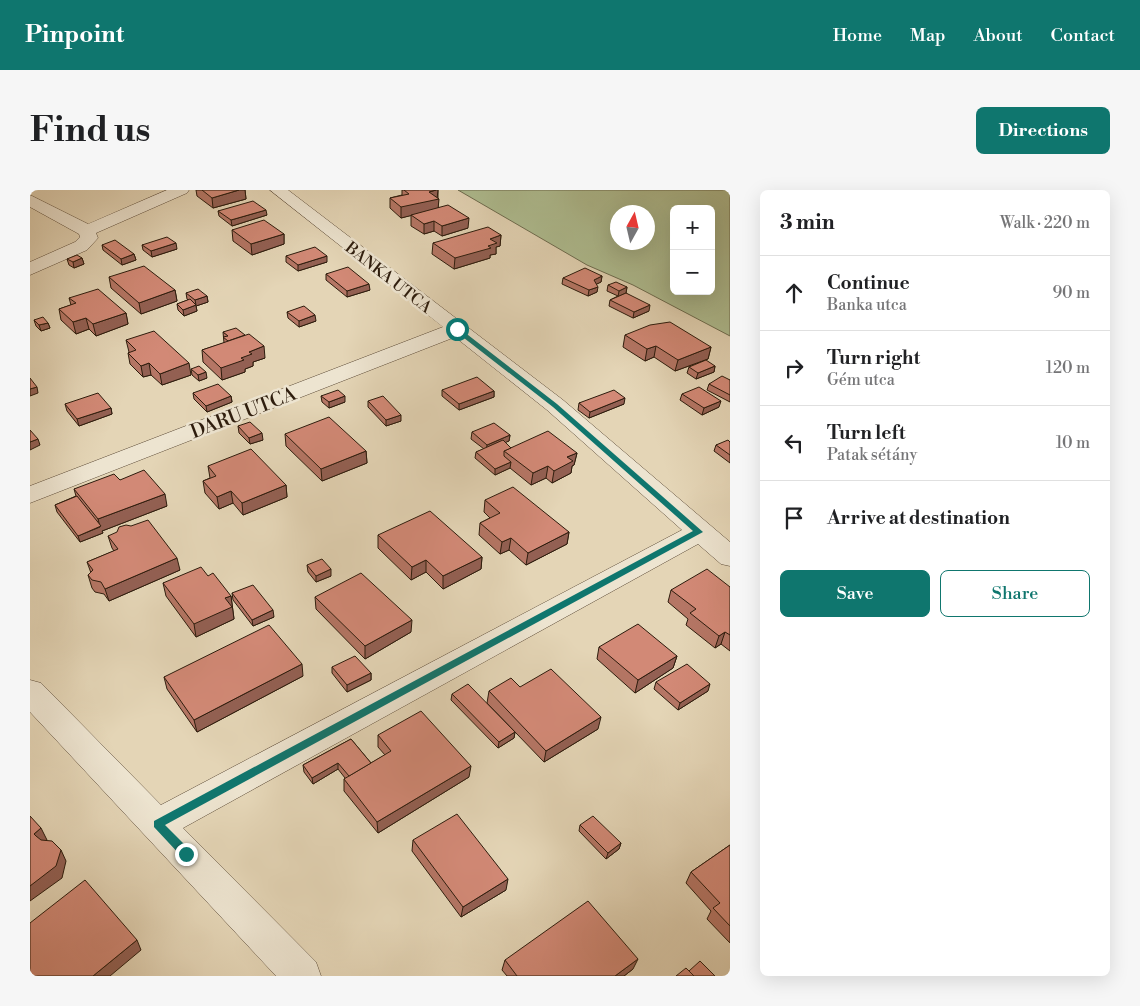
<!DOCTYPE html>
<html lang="en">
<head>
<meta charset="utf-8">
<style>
	:root { --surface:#fff; --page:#f6f6f6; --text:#202124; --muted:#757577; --line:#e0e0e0; --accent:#0f766e }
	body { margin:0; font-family:"Libre Bodoni",serif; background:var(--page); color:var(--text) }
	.controls { position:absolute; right:15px; top:15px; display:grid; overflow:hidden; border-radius:8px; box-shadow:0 5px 20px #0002 }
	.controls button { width:45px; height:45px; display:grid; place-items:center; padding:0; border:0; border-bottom:1px solid var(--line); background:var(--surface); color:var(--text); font:25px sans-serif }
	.compass { position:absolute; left:580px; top:15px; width:45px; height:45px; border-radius:50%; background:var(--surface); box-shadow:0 5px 20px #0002; rotate:8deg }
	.stop { position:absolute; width:15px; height:15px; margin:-11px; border:4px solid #0f766e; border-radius:50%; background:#fff }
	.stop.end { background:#0f766e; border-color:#fff; box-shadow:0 1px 5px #0008 }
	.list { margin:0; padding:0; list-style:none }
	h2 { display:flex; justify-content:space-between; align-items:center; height:65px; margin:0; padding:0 20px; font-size:21px }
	h2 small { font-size:16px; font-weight:400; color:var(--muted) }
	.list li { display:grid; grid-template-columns:32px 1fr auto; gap:15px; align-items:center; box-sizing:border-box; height:75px; padding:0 20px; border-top:1px solid var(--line) }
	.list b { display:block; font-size:19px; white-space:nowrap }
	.list p { margin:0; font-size:16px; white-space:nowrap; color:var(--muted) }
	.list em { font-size:16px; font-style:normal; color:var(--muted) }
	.actions { display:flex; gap:10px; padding:15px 20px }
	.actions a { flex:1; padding:11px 0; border:1px solid var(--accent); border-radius:8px; text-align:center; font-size:18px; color:var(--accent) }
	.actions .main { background:var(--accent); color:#fff }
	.icon { flex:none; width:28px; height:28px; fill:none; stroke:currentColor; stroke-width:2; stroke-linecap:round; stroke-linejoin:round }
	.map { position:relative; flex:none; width:700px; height:786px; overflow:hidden; border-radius:8px }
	header { display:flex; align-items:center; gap:30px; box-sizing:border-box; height:70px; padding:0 25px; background:var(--accent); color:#fff }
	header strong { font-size:24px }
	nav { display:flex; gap:28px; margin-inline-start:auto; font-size:18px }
	.intro { display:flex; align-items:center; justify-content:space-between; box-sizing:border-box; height:120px; padding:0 30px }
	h1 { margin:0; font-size:35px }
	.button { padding:12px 22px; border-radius:8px; background:var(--accent); color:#fff; font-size:18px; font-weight:700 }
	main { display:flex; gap:30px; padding:0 30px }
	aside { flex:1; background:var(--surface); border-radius:8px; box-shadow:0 5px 20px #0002 }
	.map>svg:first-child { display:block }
</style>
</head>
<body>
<header>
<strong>Pinpoint</strong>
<nav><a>Home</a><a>Map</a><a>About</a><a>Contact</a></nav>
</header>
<div class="intro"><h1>Find us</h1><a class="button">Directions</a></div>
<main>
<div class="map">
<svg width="700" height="786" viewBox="0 0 700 786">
	<rect width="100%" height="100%" fill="#e4d5b6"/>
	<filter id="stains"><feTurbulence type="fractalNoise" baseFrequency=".004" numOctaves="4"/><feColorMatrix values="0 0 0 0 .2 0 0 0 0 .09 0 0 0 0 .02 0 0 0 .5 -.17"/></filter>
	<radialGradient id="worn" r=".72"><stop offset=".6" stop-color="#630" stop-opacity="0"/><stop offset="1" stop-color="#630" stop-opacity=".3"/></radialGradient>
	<path fill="#afbe92" stroke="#6e6d50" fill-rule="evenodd" d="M428,0H700V146L603,95L557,75ZM644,19H681V101H644ZM588,22H618V52H588Z"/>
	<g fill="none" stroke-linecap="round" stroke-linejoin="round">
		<defs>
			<g id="minor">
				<polygon points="137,0 159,0 157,3 66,43 68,48 57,60 0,85 0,72 45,52 50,47 49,44 0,17 0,5 58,34"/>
				<polygon points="240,0 258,0 533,210 700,352 700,376 691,374 668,354 153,638 286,772 291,786 246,786 0,522 0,490 11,493 131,615 652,340 517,220 425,147 0,313 0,296 413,137"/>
			</g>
		</defs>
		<use href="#minor" stroke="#5b4a37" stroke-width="1"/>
		<use href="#minor" fill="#ede4d0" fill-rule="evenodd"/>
	</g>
	<g fill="#b57665" stroke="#2d1c0d">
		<polygon points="166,0 215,0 216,9 183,18 167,6"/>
		<polygon points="372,0 408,0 408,17 438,38 412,46 404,41 394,44 381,36 381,25 382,25 371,28 360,18 360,8 372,5"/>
		<polygon points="188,21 237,25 202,36 189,26"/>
		<polygon points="202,40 254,44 254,54 222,65 203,51"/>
		<polygon points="471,45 470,56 466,57 466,64 460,65 460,68 424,79 402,64 403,53"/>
		<polygon points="72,55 104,64 106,70 92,75 73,60"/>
		<polygon points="112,55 147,59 122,67 113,60"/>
		<polygon points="256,66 297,72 268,81 256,72"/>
		<polygon points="52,68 54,74 44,78 39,75 37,69"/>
		<polygon points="296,84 340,100 317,107 296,90"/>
		<polygon points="572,86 571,92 566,94 567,102 558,106 532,94 533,88"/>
		<polygon points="79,87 145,100 147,111 111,124 81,98"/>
		<polygon points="578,95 597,97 596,103 619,121 603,128 579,116 580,110 588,106 577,101"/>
		<polygon points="156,103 177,106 178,112 166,116 167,121 154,126 148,120 147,114 158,110 157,109"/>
		<polygon points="39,108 96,123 98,134 66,146 59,139 46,144 31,130 29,119 41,115"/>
		<polygon points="257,122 286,131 269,137 258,128"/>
		<polygon points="4,130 18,133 20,138 11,141 6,136"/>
		<polygon points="193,142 235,168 223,172 223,176 215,179 215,182 192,190 173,172 172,160 194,153"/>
		<polygon points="595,145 681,157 678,169 645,181 624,167 615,171 593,157"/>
		<polygon points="96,150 161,185 132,195 121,185 113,187 100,174 98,163 99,162"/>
		<polygon points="685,176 684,182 666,189 657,183 659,177"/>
		<polygon points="161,179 177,188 169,191 162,185"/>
		<polygon points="700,190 700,212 677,200 679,194"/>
		<polygon points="412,200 464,201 464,207 429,220 412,206"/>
		<polygon points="163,203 201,206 202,212 177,222 164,209"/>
		<polygon points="652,204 689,217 672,225 650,210"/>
		<polygon points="291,206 315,212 299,218 292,212"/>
		<polygon points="338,211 371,231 356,236 338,217"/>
		<polygon points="549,213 594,214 559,228 548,220"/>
		<polygon points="35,214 81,218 82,224 49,236 37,221"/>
		<polygon points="208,236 233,250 220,254 209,243"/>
		<polygon points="442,242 480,245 479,251 475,252 481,258 547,263 544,275 542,276 541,283 522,293 516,288 501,295 480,278 465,285 445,268 446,262 454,259 441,249"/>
		<polygon points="255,244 336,261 337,273 292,291 256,256"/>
		<polygon points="700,252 700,273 684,261 686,255"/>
		<polygon points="178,276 256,295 257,307 213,325 203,313 189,319 175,303 173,291 180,288"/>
		<polygon points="90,290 137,316 72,341 73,343 50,352 27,322 25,315 46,306 44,299"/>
		<polygon points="455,310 539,342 537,354 496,375 479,360 470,364 449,345 450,333 460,328 454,322"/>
		<polygon points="348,345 452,367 451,379 413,399 396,382 381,390 348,358"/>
		<polygon points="78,346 150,380 79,411 74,404 65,402 62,398 58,385 61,383 57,372 84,361 82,358"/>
		<polygon points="277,375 301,386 286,392 278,382"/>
		<polygon points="178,386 201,406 204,429 166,447 136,406 133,393"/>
		<polygon points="700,397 700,461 691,454 685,458 656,435 658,429 638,412 641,400"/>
		<polygon points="202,403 244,427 223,436 203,410"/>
		<polygon points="285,407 381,442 335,469 286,419"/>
		<polygon points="569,457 647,466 643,478 605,503 567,469"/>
		<polygon points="302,477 341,483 341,490 317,502 302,483"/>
		<polygon points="273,486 167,542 137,499 134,487"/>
		<polygon points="626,492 678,501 648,520 624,499"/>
		<polygon points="490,497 568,539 514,572 457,513 459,501"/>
		<polygon points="422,504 485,542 484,548 468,558 421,510"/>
		<polygon points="348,545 439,587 348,643 314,601 314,589 315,588 308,579 283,594 274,582 273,575 321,549 341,573 355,565 348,557"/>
		<polygon points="550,635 591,653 589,659 576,669 549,641"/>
		<polygon points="383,650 476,700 431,727 382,661"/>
		<polygon points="700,655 700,753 677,729 681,721 656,693 661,682"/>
		<polygon points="475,770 603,779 594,786 477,786 472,780"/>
	</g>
	<g fill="#936053" stroke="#2d1c0d">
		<polygon points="209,0 215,0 216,9 183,18 182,8"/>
		<polygon points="406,0 408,0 407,9 409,9 408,19 371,28 371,17 399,2"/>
		<polygon points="236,20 237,25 202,36 201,30"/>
		<polygon points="439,28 438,38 412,46 412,36"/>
		<polygon points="404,31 404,41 394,44 394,34"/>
		<polygon points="254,44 254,54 222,65 221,54"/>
		<polygon points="471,45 470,56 466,57 466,64 460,65 460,68 424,79 425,68 460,49"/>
		<polygon points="146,53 147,59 122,67 121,61"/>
		<polygon points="104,64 106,70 92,75 91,69"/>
		<polygon points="297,66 297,72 268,81 268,75"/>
		<polygon points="52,68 54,74 44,78 43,72"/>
		<polygon points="572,86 571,92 563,96 564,90"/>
		<polygon points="339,94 340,100 317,107 317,101"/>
		<polygon points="568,97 567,102 558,106 559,100"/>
		<polygon points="597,97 596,103 588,107 589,101"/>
		<polygon points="145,100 147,111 111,124 109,113"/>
		<polygon points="177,106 178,112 166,116 167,121 154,126 153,120 166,115 165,110"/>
		<polygon points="620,115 619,121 603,128 604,122"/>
		<polygon points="96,123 98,134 66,146 63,134"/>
		<polygon points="285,125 286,131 269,137 269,131"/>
		<polygon points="56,128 59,139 46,144 43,132"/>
		<polygon points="18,133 20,138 11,141 9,135"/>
		<polygon points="234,156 235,168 223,172 223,176 215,179 215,182 192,190 191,178 219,162"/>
		<polygon points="626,156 624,167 615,171 617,159"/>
		<polygon points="681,157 678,169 645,181 648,170"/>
		<polygon points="119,173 121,185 113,187 111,176"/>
		<polygon points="159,173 161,185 132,195 130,184"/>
		<polygon points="685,176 684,182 666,189 668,183"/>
		<polygon points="176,182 177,188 169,191 168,185"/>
		<polygon points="7,197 8,203 0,206 0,199"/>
		<polygon points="464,201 464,207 429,220 429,214"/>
		<polygon points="201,206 202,212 177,222 176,216"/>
		<polygon points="315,206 315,212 299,218 299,212"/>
		<polygon points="595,208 594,214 559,228 560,222"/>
		<polygon points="691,211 689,217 672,225 674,218"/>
		<polygon points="81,218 82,224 49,236 47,229"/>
		<polygon points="371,225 371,231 356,236 356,230"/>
		<polygon points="232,243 233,250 220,254 219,248"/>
		<polygon points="480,245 479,251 456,261 457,255"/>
		<polygon points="8,249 10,255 0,260 0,252"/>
		<polygon points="336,261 337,273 292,291 291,279"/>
		<polygon points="547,263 544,275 542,276 541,283 522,293 524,281 537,267"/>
		<polygon points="481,272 480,278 465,285 465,279"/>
		<polygon points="518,276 516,288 501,295 503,283"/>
		<polygon points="256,295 257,307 213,325 212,313"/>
		<polygon points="201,301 203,313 189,319 187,307"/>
		<polygon points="135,304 137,316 72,341 73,343 50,352 48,346 70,337 68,329"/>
		<polygon points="539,342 537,354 496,375 498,363"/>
		<polygon points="481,348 479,360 470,364 472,352"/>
		<polygon points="452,367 451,379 413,399 413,386"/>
		<polygon points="147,368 150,380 79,411 75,399"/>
		<polygon points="396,370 396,382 381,390 382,377"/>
		<polygon points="301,379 301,386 286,392 286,386"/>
		<polygon points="201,406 204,429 166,447 164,434 195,408"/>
		<polygon points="243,420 244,427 223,436 222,430"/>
		<polygon points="382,430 381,442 335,469 335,456"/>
		<polygon points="695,442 691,454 685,458 689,446"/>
		<polygon points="647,466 643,478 605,503 608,490"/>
		<polygon points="272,474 273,486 167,542 164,530"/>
		<polygon points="341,483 341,490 317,502 317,495"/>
		<polygon points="680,494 678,501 648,520 650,513"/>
		<polygon points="571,527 568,539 514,572 516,561"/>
		<polygon points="485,542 484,548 468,558 469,552"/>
		<polygon points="308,573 308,579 283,594 282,588"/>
		<polygon points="441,576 439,587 348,643 347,632"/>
		<polygon points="11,638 17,650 10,655 4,644"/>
		<polygon points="591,653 589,659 576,669 578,663"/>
		<polygon points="31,660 36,671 32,688 0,711 0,696"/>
		<polygon points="478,689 476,700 431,727 433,717"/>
		<polygon points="107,750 111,760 80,786 63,786"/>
		<polygon points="608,769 603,779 594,786 585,786"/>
	</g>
	<g fill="#d28976" stroke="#2d1c0d">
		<polygon points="172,0 209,0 182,8"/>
		<polygon points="374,0 406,0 399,2 409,9 371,17 360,8 379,4"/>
		<polygon points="223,11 236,20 201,30 188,21"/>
		<polygon points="418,15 439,28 412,36 404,31 394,34 381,25"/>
		<polygon points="234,30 254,44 221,54 202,40"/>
		<polygon points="458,37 471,45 460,49 467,53 458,56 461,58 425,68 403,53"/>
		<polygon points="137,47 146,53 121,61 112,55"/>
		<polygon points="85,50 104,64 91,69 72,55"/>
		<polygon points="285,57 297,66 268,75 256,66"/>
		<polygon points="47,65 52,68 43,72 37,69"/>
		<polygon points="114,76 145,100 109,113 79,87"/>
		<polygon points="318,77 339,94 317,101 296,84"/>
		<polygon points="555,78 572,86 564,90 568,97 559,100 533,88"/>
		<polygon points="586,92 597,97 589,101 578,95"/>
		<polygon points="68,99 96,123 63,134 56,128 43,132 29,119 46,113 39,108"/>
		<polygon points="168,99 177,106 165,110 156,103"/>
		<polygon points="596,103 620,115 604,122 580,110"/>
		<polygon points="160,109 166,115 153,120 147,114"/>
		<polygon points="274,116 285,125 269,131 257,122"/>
		<polygon points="13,127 18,133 9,135 4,130"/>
		<polygon points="640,132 681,157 648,170 626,156 617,159 595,145 620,135"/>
		<polygon points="206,138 215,145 198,151 193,147 198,146 193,142"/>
		<polygon points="124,141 159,173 130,184 119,173 111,176 98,163 106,160 96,150"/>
		<polygon points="219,144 234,156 219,162 222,164 211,168 214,170 191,178 172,160"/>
		<polygon points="676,170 685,176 668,183 659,177"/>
		<polygon points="169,176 176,182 168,185 161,179"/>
		<polygon points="692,186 700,190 700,205 679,194"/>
		<polygon points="447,187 464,201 429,214 412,200"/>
		<polygon points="0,188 7,197 0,199"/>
		<polygon points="188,194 201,206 176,216 163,203"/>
		<polygon points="669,197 691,211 674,218 652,204"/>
		<polygon points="308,200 315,206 299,212 291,206"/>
		<polygon points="584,200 595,208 560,222 549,213"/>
		<polygon points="68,203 81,218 47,229 35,214"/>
		<polygon points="353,206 371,225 356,230 338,211"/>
		<polygon points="299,227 336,261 291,279 255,244"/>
		<polygon points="220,232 232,243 219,248 208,236"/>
		<polygon points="464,233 480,245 457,255 442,242"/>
		<polygon points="0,240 8,249 0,252"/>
		<polygon points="518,241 547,263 537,267 543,271 524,281 518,276 503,283 474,261"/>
		<polygon points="473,250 481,258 474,261 474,266 481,272 465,279 446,262"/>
		<polygon points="698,250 700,252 700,265 686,255"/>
		<polygon points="221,259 256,295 212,313 201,301 187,307 173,291 186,286 178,276"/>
		<polygon points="114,280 135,304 68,329 44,299 84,284 90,290"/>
		<polygon points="483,297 539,342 498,363 481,348 472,352 450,333 470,323 455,310"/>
		<polygon points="47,306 71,336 48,346 25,315"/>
		<polygon points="400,321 452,367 413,386 396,370 382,377 348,345"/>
		<polygon points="118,330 147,368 75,399 71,392 62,390 58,385 63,380 57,372 88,359 78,346 87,342 89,337 96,335 101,336"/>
		<polygon points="292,369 301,379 286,386 277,375"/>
		<polygon points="171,377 178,386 183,383 201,406 195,408 202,417 164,434 133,393"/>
		<polygon points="677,379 700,397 700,445 695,442 689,446 660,423 666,419 641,400"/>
		<polygon points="331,383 382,430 335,456 285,407"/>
		<polygon points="223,395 243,420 222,430 202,403"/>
		<polygon points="608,434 647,466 608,490 569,457"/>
		<polygon points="239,435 272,474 164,530 134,487"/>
		<polygon points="325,466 341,483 317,495 302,477"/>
		<polygon points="657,474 680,494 650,513 626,492"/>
		<polygon points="521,479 571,527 516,561 459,501 481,488 490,497"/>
		<polygon points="438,494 485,542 469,552 422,504"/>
		<polygon points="391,521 441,576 347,632 314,589 361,561 348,545"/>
		<polygon points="321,549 341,573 319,586 308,573 282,588 273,575"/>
		<polygon points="427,624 478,689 433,717 383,650"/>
		<polygon points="0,626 11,638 4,644 6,646 11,650 22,651 31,660 26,676 0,696"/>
		<polygon points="563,626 591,653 578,663 550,635"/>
		<polygon points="700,655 700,736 683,718 690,713 661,682"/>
		<polygon points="55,690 107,750 63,786 0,786 0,733"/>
		<polygon points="558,711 608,769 585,786 487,786 475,770"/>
		<polygon points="670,771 685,786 664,786 659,781"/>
		<polygon points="656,778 664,786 646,786"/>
	</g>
	<polygon fill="#0f766e" points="425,138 429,138 527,214 673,342 135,635 160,660 160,667 152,667 124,637 124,631 663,341 523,217 425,141"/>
	<g text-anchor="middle" stroke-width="5" stroke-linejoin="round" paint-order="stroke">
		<g font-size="16" fill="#2d1c0d" stroke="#ede4d0">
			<text transform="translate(359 87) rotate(38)" y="6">BANKA UTCA</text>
		</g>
		<g font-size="19" fill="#2d1c0d" stroke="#ede4d0">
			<text transform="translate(213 222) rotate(-21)" y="7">DARU UTCA</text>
		</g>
	</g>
	<rect width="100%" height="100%" filter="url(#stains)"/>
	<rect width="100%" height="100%" fill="url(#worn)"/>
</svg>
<div class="controls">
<button>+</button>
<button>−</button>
</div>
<svg class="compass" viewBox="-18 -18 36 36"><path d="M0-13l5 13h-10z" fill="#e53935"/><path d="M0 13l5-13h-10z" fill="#757577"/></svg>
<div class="stop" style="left:427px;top:139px"></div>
<div class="stop end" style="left:156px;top:664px"></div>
</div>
<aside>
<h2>3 min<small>Walk · 220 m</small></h2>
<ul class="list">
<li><svg class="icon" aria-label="ahead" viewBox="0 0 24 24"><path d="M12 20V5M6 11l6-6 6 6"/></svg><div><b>Continue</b><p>Banka utca</p></div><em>90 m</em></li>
<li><svg class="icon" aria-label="right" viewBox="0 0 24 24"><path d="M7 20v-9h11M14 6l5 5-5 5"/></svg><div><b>Turn right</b><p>Gém utca</p></div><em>120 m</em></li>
<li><svg class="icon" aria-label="left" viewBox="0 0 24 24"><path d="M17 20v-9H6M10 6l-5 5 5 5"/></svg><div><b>Turn left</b><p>Patak sétány</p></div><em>10 m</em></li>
<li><svg class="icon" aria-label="arrive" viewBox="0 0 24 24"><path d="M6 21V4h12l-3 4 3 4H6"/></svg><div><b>Arrive at destination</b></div></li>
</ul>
<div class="actions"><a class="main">Save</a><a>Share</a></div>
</aside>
</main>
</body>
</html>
